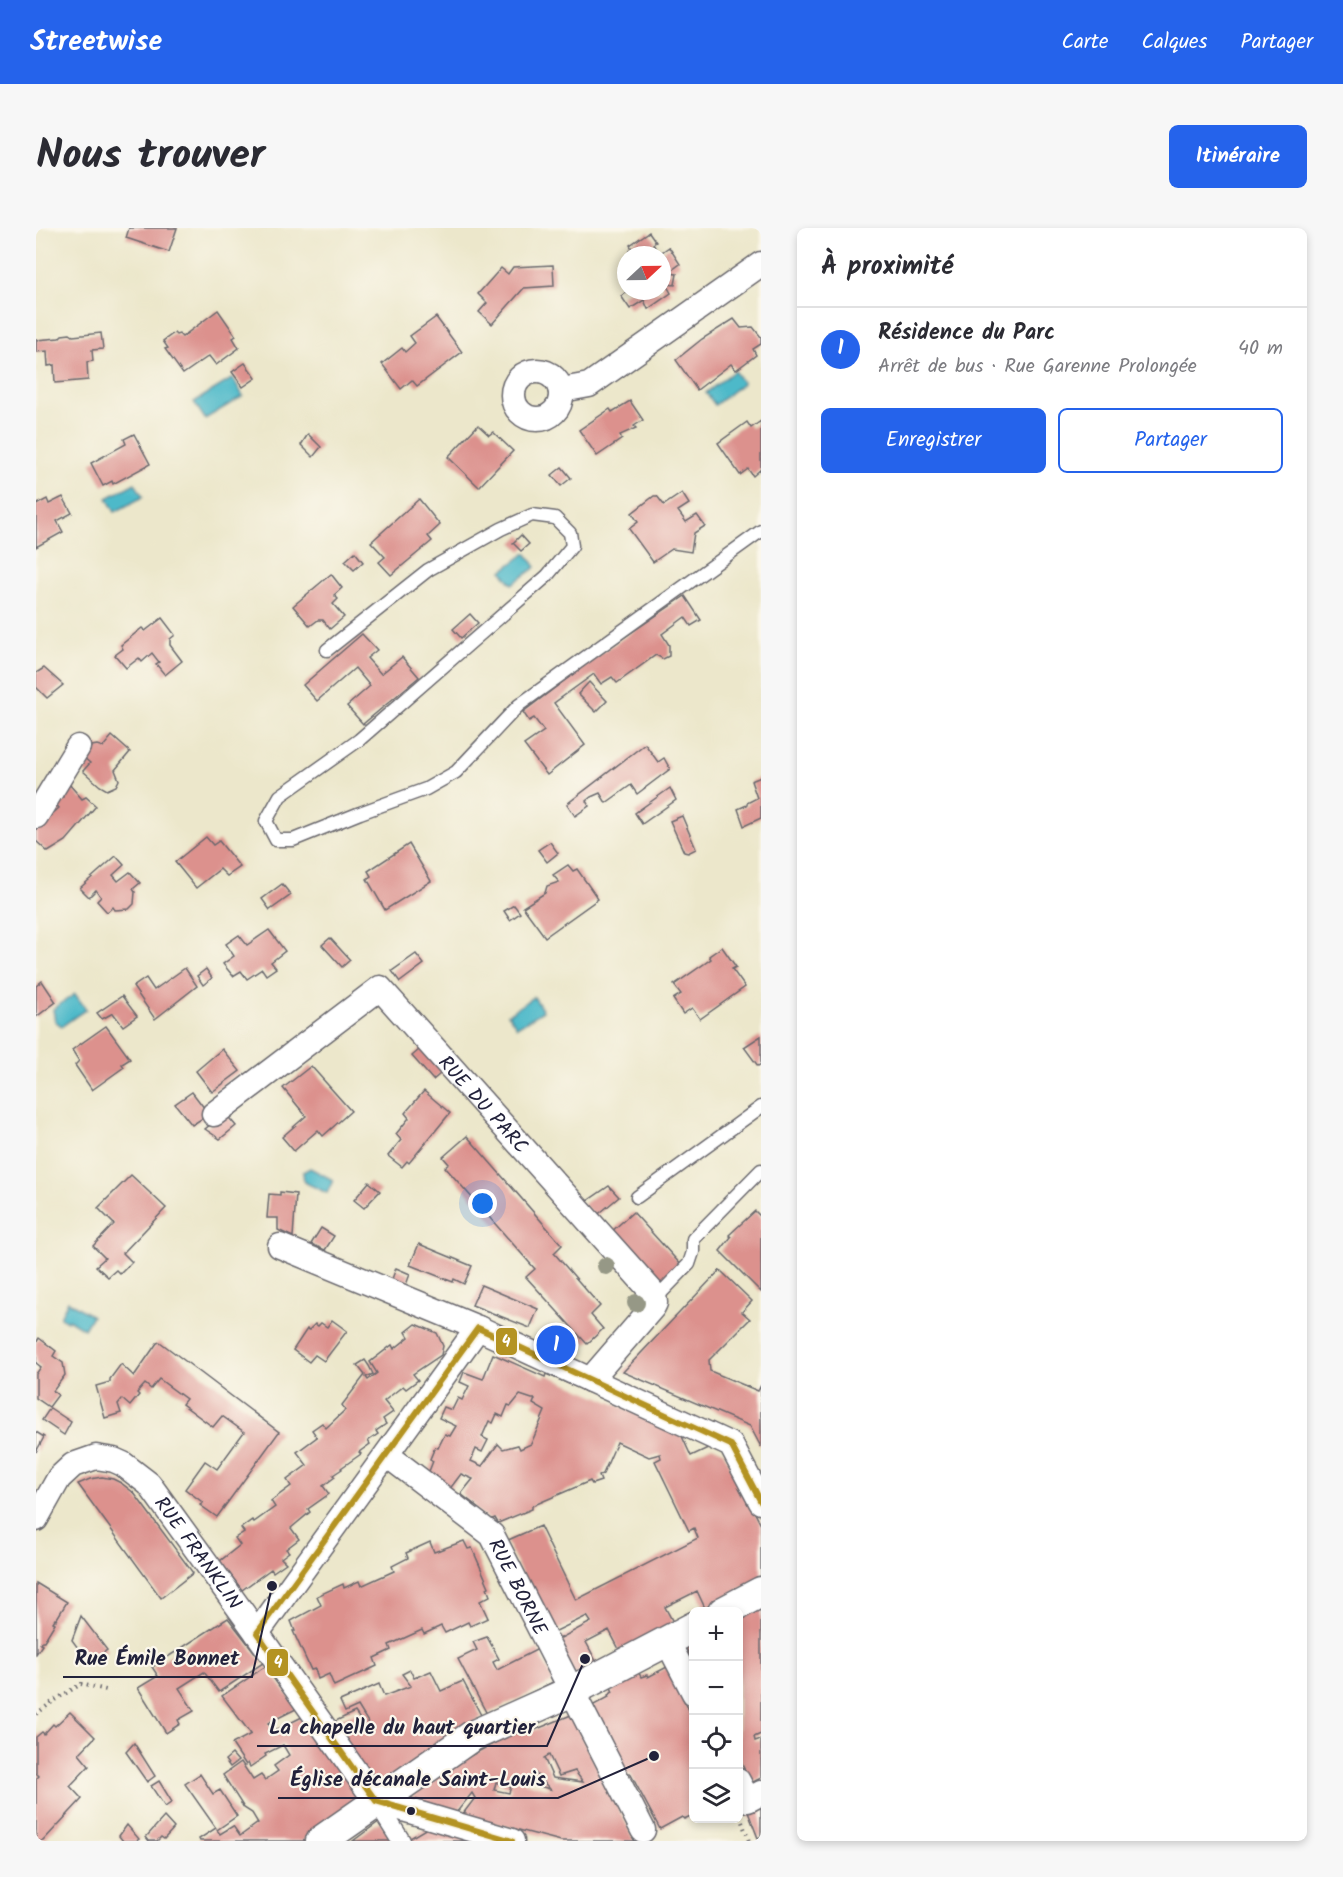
<!DOCTYPE html>
<html lang="fr">
<head>
<meta charset="utf-8">
<style>
	:root { --surface:#fff; --page:#f7f7f7; --text:#2b2b33; --muted:#7c7c81; --line:#e1e1e2; --accent:#2563eb }
	body { margin:0; font-family:Kalam,sans-serif; background:var(--page); color:var(--text) }
	.controls { position:absolute; right:18px; bottom:18px; display:grid; overflow:hidden; border-radius:9px; box-shadow:0 3px 9px #0003 }
	.controls button { width:54px; height:54px; display:grid; place-items:center; padding:0; border:0; border-bottom:2px solid var(--line); background:var(--surface); color:var(--text); font:30px sans-serif }
	.compass { position:absolute; left:581px; top:18px; width:54px; height:54px; border-radius:50%; background:var(--surface); box-shadow:0 3px 9px #0003; rotate:68deg }
	.you { position:absolute; left:447px; top:976px; width:21px; height:21px; margin:-15px; border:4px solid #fff; border-radius:50%; background:#1a73e8; box-shadow:0 0 0 9px #1a73e833 }
	.badge { display:grid; place-items:center; width:39px; height:39px; border-radius:50%; background:var(--accent); color:#fff; font-size:20px; font-weight:700 }
	.pin { position:absolute; translate:-50% -50%; border:3px solid #fff; box-shadow:0 2px 6px #0006 }
	.list { margin:0; padding:0; list-style:none }
	h2 { display:flex; justify-content:space-between; align-items:center; height:78px; margin:0; padding:0 24px; font-size:26px }
	h2 small { font-size:20px; font-weight:400; color:var(--muted) }
	.list li { display:grid; grid-template-columns:39px 1fr auto; gap:18px; align-items:center; box-sizing:border-box; height:84px; padding:0 24px; border-top:2px solid var(--line) }
	.list b { display:block; font-size:22px; white-space:nowrap }
	.list p { margin:0; font-size:20px; white-space:nowrap; color:var(--muted) }
	.list em { font-size:20px; font-style:normal; color:var(--muted) }
	.actions { display:flex; gap:12px; padding:18px 24px }
	.actions a { flex:1; padding:14px 0; border:2px solid var(--accent); border-radius:9px; text-align:center; font-size:21px; color:var(--accent) }
	.actions .main { background:var(--accent); color:#fff }
	.icon { flex:none; width:33px; height:33px; fill:none; stroke:currentColor; stroke-width:2; stroke-linecap:round; stroke-linejoin:round }
	.map { position:relative; flex:none; width:725px; height:1613px; overflow:hidden; border-radius:9px }
	header { display:flex; align-items:center; gap:36px; box-sizing:border-box; height:84px; padding:0 30px; background:var(--accent); color:#fff }
	header strong { font-size:28px }
	nav { display:flex; gap:33px; margin-inline-start:auto; font-size:21px }
	.intro { display:flex; align-items:center; justify-content:space-between; box-sizing:border-box; height:144px; padding:0 36px }
	h1 { margin:0; font-size:42px }
	.button { padding:15px 27px; border-radius:9px; background:var(--accent); color:#fff; font-size:21px; font-weight:700 }
	main { display:flex; gap:36px; padding:0 36px }
	aside { flex:1; background:var(--surface); border-radius:9px; box-shadow:0 3px 9px #0003 }
	.map>svg:first-child { display:block }
</style>
</head>
<body>
<header>
<strong>Streetwise</strong>
<nav><a>Carte</a><a>Calques</a><a>Partager</a></nav>
</header>
<div class="intro"><h1>Nous trouver</h1><a class="button">Itinéraire</a></div>
<main>
<div class="map">
<svg width="725" height="1613" viewBox="0 0 725 1613">
	<rect width="100%" height="100%" fill="#fbf7ec"/>
	<filter id="ink" filterUnits="userSpaceOnUse"><feTurbulence type="fractalNoise" baseFrequency=".0167" numOctaves="2"/><feDisplacementMap in="SourceGraphic" scale="12" xChannelSelector="R" yChannelSelector="G"/><feConvolveMatrix kernelMatrix="1 2 1 2 8 2 1 2 1" color-interpolation-filters="sRGB"/></filter>
	<filter id="wash" filterUnits="userSpaceOnUse"><feTurbulence type="fractalNoise" baseFrequency=".008" numOctaves="4" result="noise"/><feDisplacementMap in="SourceGraphic" scale="24" xChannelSelector="R" yChannelSelector="G"/><feGaussianBlur stdDeviation="1.35" result="paint"/><feColorMatrix in="noise" values="0 0 0 0 0 0 0 0 0 0 0 0 0 0 0 0 0 1.4 0 .05"/><feComposite in="paint" operator="in"/></filter>
	<g filter="url(#wash)">
		<rect width="100%" height="100%" fill="#ece7cb"/>
		<g fill="#4db9c9" stroke="#386e82" stroke-width="1.5">
			<polygon points="698,143 707,155 679,177 670,165"/>
			<polygon points="197,150 207,168 169,191 158,174"/>
			<polygon points="99,255 107,269 79,284 71,270"/>
			<polygon points="490,325 500,339 476,356 466,343"/>
			<polygon points="39,766 50,781 26,798 19,793 17,781"/>
			<polygon points="498,769 507,783 481,799 472,786"/>
			<polygon points="274,940 297,952 291,965 268,954 267,944"/>
			<polygon points="32,1073 56,1088 48,1101 32,1091 31,1093 24,1089"/>
		</g>
		<g id="blocks">
			<g fill="#dc918d" fill-rule="evenodd">
				<polygon points="93,0 141,0 133,24 90,10"/>
				<polygon points="613,4 620,14 617,16 623,26 633,19 644,36 632,45 641,46 639,57 630,56 635,65 612,81 608,72 594,81 585,68 593,63 626,63 626,27 596,27 593,23 596,21 594,17"/>
				<polygon points="517,37 518,58 488,60 456,96 443,84 451,75 442,66 465,40 472,46 477,39"/>
				<polygon points="182,82 200,108 197,110 203,120 180,137 173,128 147,146 129,121 132,120 127,113 138,105 140,107 143,106 146,109"/>
				<polygon points="400,89 426,124 381,158 376,152 365,161 346,136 366,120 369,124 379,115 374,108"/>
				<polygon points="698,91 705,100 717,99 725,109 725,116 717,121 720,127 700,142 695,136 661,162 640,132 666,111"/>
				<polygon points="65,105 67,121 56,122 57,133 51,134 52,152 19,155 18,137 12,138 11,123 0,124 0,112 23,110 26,107 34,106 37,108"/>
				<polygon points="209,135 220,150 207,159 196,144"/>
				<polygon points="594,173 607,192 598,198 600,200 584,207 586,211 561,228 543,202 574,181 576,184"/>
				<polygon points="725,193 725,241 717,248 712,241 704,247 682,215 711,194 715,200"/>
				<polygon points="442,197 453,207 457,204 477,223 443,259 412,229"/>
				<polygon points="98,206 114,236 77,256 76,253 67,258 55,235 90,216 88,211"/>
				<polygon points="272,206 285,219 277,229 265,217"/>
				<polygon points="526,239 535,250 525,258 516,247"/>
				<polygon points="646,265 653,276 642,283 650,294 661,287 669,298 658,305 655,324 636,321 617,334 593,301 602,294 596,285 618,268 621,268 628,277"/>
				<polygon points="27,269 36,285 21,293 27,304 0,319 0,277 11,271 13,276"/>
				<polygon points="383,271 404,297 392,308 396,313 355,347 343,334 349,329 335,314"/>
				<polygon points="485,307 493,316 485,323 477,315"/>
				<polygon points="319,324 327,334 318,342 309,333"/>
				<polygon points="295,346 306,360 298,367 302,371 297,376 308,389 294,401 287,392 282,392 274,398 257,378"/>
				<polygon points="649,368 665,392 655,398 649,389 626,406 633,417 633,428 627,431 620,427 581,455 576,449 565,456 558,446 518,475 549,517 511,547 488,517 508,503 498,490 493,493 487,484 561,428"/>
				<polygon points="434,386 442,395 425,410 417,401"/>
				<polygon points="126,390 139,407 134,411 134,417 146,433 129,447 120,436 123,434 116,425 106,434 103,430 90,440 79,427 87,421 85,417 106,400 109,403"/>
				<polygon points="326,406 341,422 331,430 345,446 366,429 383,449 327,496 311,478 334,458 319,440 281,473 267,457"/>
				<polygon points="8,440 27,457 11,470 0,459 0,445"/>
				<polygon points="553,454 571,473 560,484 542,466"/>
				<polygon points="76,508 94,524 79,542 83,552 80,558 71,562 64,558 47,543 54,535 46,528 56,518 61,517 67,519"/>
				<polygon points="609,516 622,534 628,530 634,541 601,566 595,557 570,575 564,565 555,569 550,573 553,578 539,588 531,576"/>
				<polygon points="725,549 725,590 708,598 702,581 711,577 711,575 721,570 715,553"/>
				<polygon points="33,556 46,571 50,569 60,578 30,613 12,624 0,613 0,601 23,580 19,575 27,569 24,564"/>
				<polygon points="634,560 640,572 606,596 599,585"/>
				<polygon points="646,588 660,621 652,625 648,624 634,593"/>
				<polygon points="170,609 177,617 183,613 204,639 191,648 184,641 160,660 139,634"/>
				<polygon points="514,614 522,625 511,634 502,622"/>
				<polygon points="373,616 395,653 349,682 331,651 335,648 332,643"/>
				<polygon points="80,628 88,637 77,647 82,653 94,644 104,655 97,661 99,664 98,676 93,681 79,682 77,679 71,684 61,673 65,669 60,662 53,669 44,660"/>
				<polygon points="532,637 537,643 541,641 562,671 509,709 487,679 509,665 511,658 523,654 517,647"/>
				<polygon points="246,656 255,667 234,682 226,671"/>
				<polygon points="478,677 484,685 474,692 468,683"/>
				<polygon points="233,702 249,723 235,734 240,740 230,747 226,741 211,751 205,743 197,748 187,736 198,728 190,716 203,707 211,717"/>
				<polygon points="294,710 314,732 306,739 286,717"/>
				<polygon points="686,719 700,739 696,741 709,759 664,791 656,780 647,786 637,771 645,766 638,757 675,731 673,728"/>
				<polygon points="380,726 388,736 364,754 356,743"/>
				<polygon points="149,740 161,758 119,791 97,759 110,750 118,762"/>
				<polygon points="170,741 176,750 167,757 161,748"/>
				<polygon points="6,753 20,774 0,789 0,758"/>
				<polygon points="86,768 101,788 87,798 77,785 66,791 61,785"/>
				<polygon points="70,798 94,831 86,836 88,839 56,862 39,837 43,833 36,822"/>
				<polygon points="725,808 725,836 722,838 708,819"/>
				<polygon points="390,816 411,840 397,852 376,828"/>
				<polygon points="186,821 204,843 176,864 160,843"/>
				<polygon points="275,838 315,883 287,908 282,902 258,923 246,909 270,888 247,860"/>
				<polygon points="388,863 414,885 373,935 371,933 366,939 352,928 365,912 360,906 373,890 369,885"/>
				<polygon points="156,864 169,881 167,890 156,897 139,876"/>
				<polygon points="189,885 200,898 184,911 169,901"/>
				<polygon points="431,908 526,1017 518,1025 564,1078 555,1087 567,1101 551,1116 490,1049 499,1041 409,939 413,936 407,929"/>
				<polygon points="95,947 130,980 87,1025 96,1034 84,1046 80,1042 72,1049 60,1038 69,1030 57,1018 78,996 62,980"/>
				<polygon points="333,954 344,963 328,980 318,972"/>
				<polygon points="573,958 583,969 559,989 547,976"/>
				<polygon points="244,964 260,966 257,1009 242,1002 242,990 231,990 233,966 244,967"/>
				<polygon points="719,983 725,989 725,1064 684,1023 695,1009 693,1007"/>
				<polygon points="597,984 646,1038 622,1059 574,1005"/>
				<polygon points="285,1000 298,1008 289,1022 275,1016"/>
				<polygon points="383,1016 436,1038 428,1056 418,1051 417,1054 374,1037"/>
				<polygon points="360,1040 374,1046 370,1057 356,1051"/>
				<polygon points="684,1042 716,1073 706,1084 714,1091 673,1132 674,1143 722,1163 725,1157 725,1219 714,1198 587,1144"/>
				<polygon points="445,1057 502,1081 494,1100 436,1077"/>
				<polygon points="296,1092 311,1103 288,1133 279,1127 273,1134 257,1122 271,1101 273,1102 279,1096 282,1098 285,1095 291,1099"/>
				<polygon points="380,1096 401,1105 407,1118 405,1127 377,1146 382,1152 370,1161 367,1158 348,1173 357,1184 347,1191 350,1196 340,1203 342,1206 332,1213 334,1216 323,1224 325,1226 305,1240 306,1241 297,1247 299,1249 287,1258 293,1266 272,1281 274,1284 255,1300 263,1311 250,1321 253,1324 245,1330 250,1335 237,1344 235,1341 206,1362 184,1333 204,1317 199,1310 208,1304 205,1300 216,1292 218,1294 239,1279 235,1273 255,1258 251,1252 271,1237 261,1224 281,1209 276,1202 286,1195 290,1200 309,1182 306,1177 329,1147 321,1137 329,1132 333,1138 337,1146 330,1149 332,1152 341,1145 334,1134 356,1117 358,1121 373,1109 370,1104"/>
				<polygon points="3,1110 20,1123 17,1128 27,1135 29,1147 17,1163 22,1167 13,1179 0,1170 0,1146 5,1139 0,1135 0,1115"/>
				<polygon points="124,1114 243,1204 181,1289 164,1277 167,1275 165,1273 149,1261 169,1233 181,1241 208,1204 186,1188 177,1199 146,1176 150,1171 123,1151 115,1161 109,1156 101,1165 103,1167 94,1178 86,1171 82,1176 85,1185 69,1190 60,1158 74,1154 74,1151 85,1136 98,1148 121,1115"/>
				<path d="M457,1126L509,1149L510,1146L644,1204L655,1228L676,1218L687,1223L725,1297V1351L669,1380L661,1363L629,1379L638,1396L584,1423L573,1402L550,1414L561,1435L537,1448L519,1413L555,1394L551,1388L514,1406L470,1313L504,1298L540,1372L662,1310L658,1300L653,1303L619,1233L625,1230L624,1226L613,1229L581,1214L567,1246L563,1248L565,1253L556,1256L554,1253L496,1278V1281L462,1295L459,1290L454,1292L437,1280L439,1277L425,1266L437,1251L425,1246L413,1262L392,1246L397,1233L394,1231L399,1219L402,1220L409,1206L414,1208L420,1198L403,1190L408,1179L416,1182L422,1170L426,1172L433,1158L424,1154L428,1144L447,1151ZM484,1167L496,1171H499L497,1176L509,1183L495,1216L484,1221L482,1217L467,1221L462,1216L446,1238L435,1233L440,1221L446,1224L452,1212L446,1209L453,1193L457,1195L461,1186L467,1189L472,1177L475,1178Z"/>
				<polygon points="14,1180 35,1194 28,1207 6,1192"/>
				<polygon points="0,1204 8,1209 0,1224"/>
				<polygon points="66,1249 77,1251 85,1255 98,1265 157,1345 125,1370 42,1256 54,1251"/>
				<polygon points="428,1313 432,1321 436,1320 453,1359 451,1360 454,1368 444,1373 452,1390 434,1398 432,1394 409,1405 405,1398 388,1406 386,1402 353,1417 355,1422 338,1430 341,1438 298,1458 293,1446 282,1451 279,1441 275,1442 257,1403 259,1403 255,1393 285,1377 281,1368 307,1356 308,1360 323,1353 325,1358 358,1343 356,1338 372,1330 370,1325 394,1314 398,1324"/>
				<polygon points="0,1355 31,1374 20,1392 19,1391 17,1394 19,1395 8,1413 6,1413 4,1416 6,1417 0,1426"/>
				<polygon points="725,1379 725,1506 718,1509 719,1513 725,1511 725,1550 715,1555 702,1528 702,1390"/>
				<polygon points="45,1388 71,1422 53,1435 36,1412"/>
				<polygon points="192,1390 227,1435 183,1464 168,1444 143,1460 158,1483 142,1492 144,1496 130,1505 102,1460 122,1448 116,1439"/>
				<polygon points="451,1409 463,1431 457,1434 461,1442 502,1421 517,1454 451,1486 422,1431 441,1422 437,1414"/>
				<polygon points="657,1414 657,1435 649,1418"/>
				<polygon points="230,1438 262,1480 232,1495 238,1503 268,1488 328,1568 267,1613 164,1613 163,1611 180,1600 149,1556 164,1546 177,1566 184,1562 201,1588 181,1602 184,1606 197,1598 204,1608 222,1595 216,1585 208,1580 187,1547 205,1534 217,1552 225,1547 229,1552 242,1543 238,1538 253,1527 247,1517 229,1526 230,1528 214,1539 212,1535 210,1537 196,1516 215,1506 186,1468"/>
				<polygon points="631,1439 657,1490 657,1587 648,1591 646,1589 624,1601 594,1545 589,1547 554,1479 573,1469 572,1467 577,1464 574,1457 602,1443 605,1449 611,1447 612,1449"/>
				<polygon points="374,1442 378,1450 395,1443 405,1463 427,1453 446,1489 340,1561 291,1497 319,1484 329,1499 333,1496 322,1478 309,1484 304,1473 343,1456 348,1468 375,1458 366,1446"/>
				<polygon points="34,1484 59,1509 43,1526 53,1538 34,1558 46,1571 7,1613 0,1613 0,1551 3,1548 0,1545 0,1509 6,1504 8,1506 17,1496 19,1498"/>
				<path d="M535,1487L599,1613H525L426,1587L439,1570L436,1565L420,1585L376,1574L374,1570L419,1536L449,1520L492,1498L496,1503ZM513,1527L523,1548L539,1543L547,1554L517,1550L508,1530ZM499,1545L514,1561L488,1554ZM460,1554L475,1559L473,1565L458,1562Z"/>
				<polygon points="98,1515 119,1548 111,1554 90,1524"/>
				<polygon points="196,1526 202,1533 194,1539 189,1532"/>
				<polygon points="123,1553 136,1574 129,1579 115,1558"/>
				<polygon points="725,1578 725,1608 722,1610 712,1584"/>
				<polygon points="128,1589 138,1600 128,1611 125,1609 121,1613 113,1613 110,1609"/>
				<polygon points="344,1593 357,1613 317,1613"/>
				<polygon points="91,1597 103,1611 100,1613 87,1613 83,1608"/>
				<polygon points="391,1600 433,1612 433,1613 369,1613"/>
			</g>
		</g>
	</g>
	<g filter="url(#ink)">
		<use href="#blocks" fill-opacity="0" stroke="#69676d" stroke-width="1.5"/>
		<g fill="none" stroke-linecap="round" stroke-linejoin="round">
			<defs>
				<g id="service">
					<polyline points="291,422 392,342 465,301 496,287 519,290 534,305 536,318 511,348 323,512 244,568 230,593 240,612 257,612 324,585 390,561 420,544 483,477 725,303"/>
					<polyline points="601,969 725,879"/>
					<polyline points="619,1071 653,1036 657,1024 657,1011 725,942"/>
				</g>
				<polyline id="pedestrian" points="340,1573 365,1613"/>
				<g id="minor">
					<circle cx="501" cy="167" r="24"/>
					<polyline points="526,162 553,157 725,36"/>
					<polyline points="0,588 42,519"/>
					<path id="s1" d="M178,886L344,760L618,1066L619,1075L617,1079L554,1152"/>
					<polyline points="244,1018 442,1100 695,1217 725,1274"/>
					<path id="s2" d="M351,1227L456,1307L607,1602"/>
					<path id="s3" d="M0,1291L23,1250L37,1237L60,1229L78,1232L87,1236L113,1256L221,1405L340,1573L476,1613"/>
					<polyline points="221,1405 442,1100"/>
					<polyline points="631,1413 658,1465"/>
					<polyline points="702,1553 712,1572 725,1565"/>
				</g>
				<g id="tertiary">
					<polyline points="687,1384 725,1364"/>
					<polyline points="285,1613 436,1508 534,1464 658,1399"/>
				</g>
			</defs>
			<use href="#service" stroke="#69676d" stroke-width="15"/>
			<use href="#pedestrian" stroke="#69676d" stroke-width="21"/>
			<use href="#minor" stroke="#69676d" stroke-width="27"/>
			<use href="#tertiary" stroke="#69676d" stroke-width="33"/>
			<g stroke="#69676d" stroke-width="4" stroke-dasharray="1.5 4.5" stroke-linecap="butt">
				<polyline points="0,1486 19,1472 45,1456 70,1462"/>
				<polyline points="706,1594 713,1613"/>
			</g>
			<use href="#service" stroke="#fff" stroke-width="12"/>
			<use href="#pedestrian" stroke="#fff" stroke-width="18"/>
			<use href="#minor" stroke="#fff" stroke-width="24"/>
			<use href="#tertiary" stroke="#fff" stroke-width="30"/>
			<defs>
				<polyline id="bus-1" points="476,1613 340,1573 221,1405 442,1100 695,1217 725,1274"/>
			</defs>
			<use href="#bus-1" stroke="#fbf7ec" stroke-width="10"/>
			<use href="#bus-1" stroke="#b49322" stroke-width="6"/>
		</g>
		<g fill="#969886">
			<circle cx="570" cy="1038" r="9"/>
			<circle cx="600" cy="1075" r="9"/>
		</g>
	</g>
	<circle fill="#22223b" stroke="#fbf7ec" stroke-width="2" cx="375" cy="1583" r="5"/>
	<g text-anchor="middle" stroke-width="4.5" stroke-linejoin="round" paint-order="stroke">
		<g font-size="20" fill="#22223b" stroke="#fbf7ec">
			<text dy="7" stroke="none"><textPath href="#s1" startOffset="364">RUE DU PARC</textPath></text>
			<text dy="7" stroke="none"><textPath href="#s3" startOffset="236">RUE FRANKLIN</textPath></text>
			<text dy="7" stroke="none"><textPath href="#s2" startOffset="190">RUE BORNE</textPath></text>
		</g>
	</g>
	<path fill="none" stroke="#22223b" stroke-width="2" d="M236 1358L216 1449H27M549 1431L511 1518H221M618 1528L522 1570H242"/>
	<g fill="#22223b" stroke="#fbf7ec" stroke-width="2">
		<circle cx="236" cy="1358" r="6"/>
		<circle cx="549" cy="1431" r="6"/>
		<circle cx="618" cy="1528" r="6"/>
	</g>
	<g font-size="21" text-anchor="middle" font-weight="bold" fill="#22223b" stroke="#fbf7ec" stroke-width="4.5" stroke-linejoin="round" paint-order="stroke">
		<text x="121" y="1437">Rue Émile Bonnet</text>
		<text x="366" y="1506">La chapelle du haut quartier</text>
		<text x="382" y="1558">Église décanale Saint-Louis</text>
	</g>
	<g stroke="#fbf7ec" stroke-width="2">
		<rect x="459" y="1099" width="23" height="29" rx="6" fill="#b49322"/>
		<rect x="230" y="1420" width="23" height="29" rx="6" fill="#b49322"/>
	</g>
	<g font-size="16" text-anchor="middle" font-weight="bold" fill="#fff">
		<text x="470" y="1119">4</text>
		<text x="242" y="1440">4</text>
	</g>
</svg>
<div class="controls">
<button>+</button>
<button>−</button>
<button><svg class="icon" aria-label="locate" viewBox="0 0 24 24"><circle cx="12" cy="12" r="6"/><path d="M12 2v4M12 18v4M2 12h4M18 12h4"/></svg></button>
<button><svg class="icon" aria-label="layers" viewBox="0 0 24 24"><path d="M12 4l9 5-9 5-9-5zM3 14l9 5 9-5"/></svg></button>
</div>
<svg class="compass" viewBox="-18 -18 36 36"><path d="M0-13l5 13h-10z" fill="#e53935"/><path d="M0 13l5-13h-10z" fill="#7c7c81"/></svg>
<div class="you"></div>
<div class="pin badge" style="left:520px;top:1117px">1</div>
</div>
<aside>
<h2>À proximité<small></small></h2>
<ul class="list">
<li><span class="badge">1</span><div><b>Résidence du Parc</b><p>Arrêt de bus · Rue Garenne Prolongée</p></div><em>40 m</em></li>
</ul>
<div class="actions"><a class="main">Enregistrer</a><a>Partager</a></div>
</aside>
</main>
</body>
</html>
